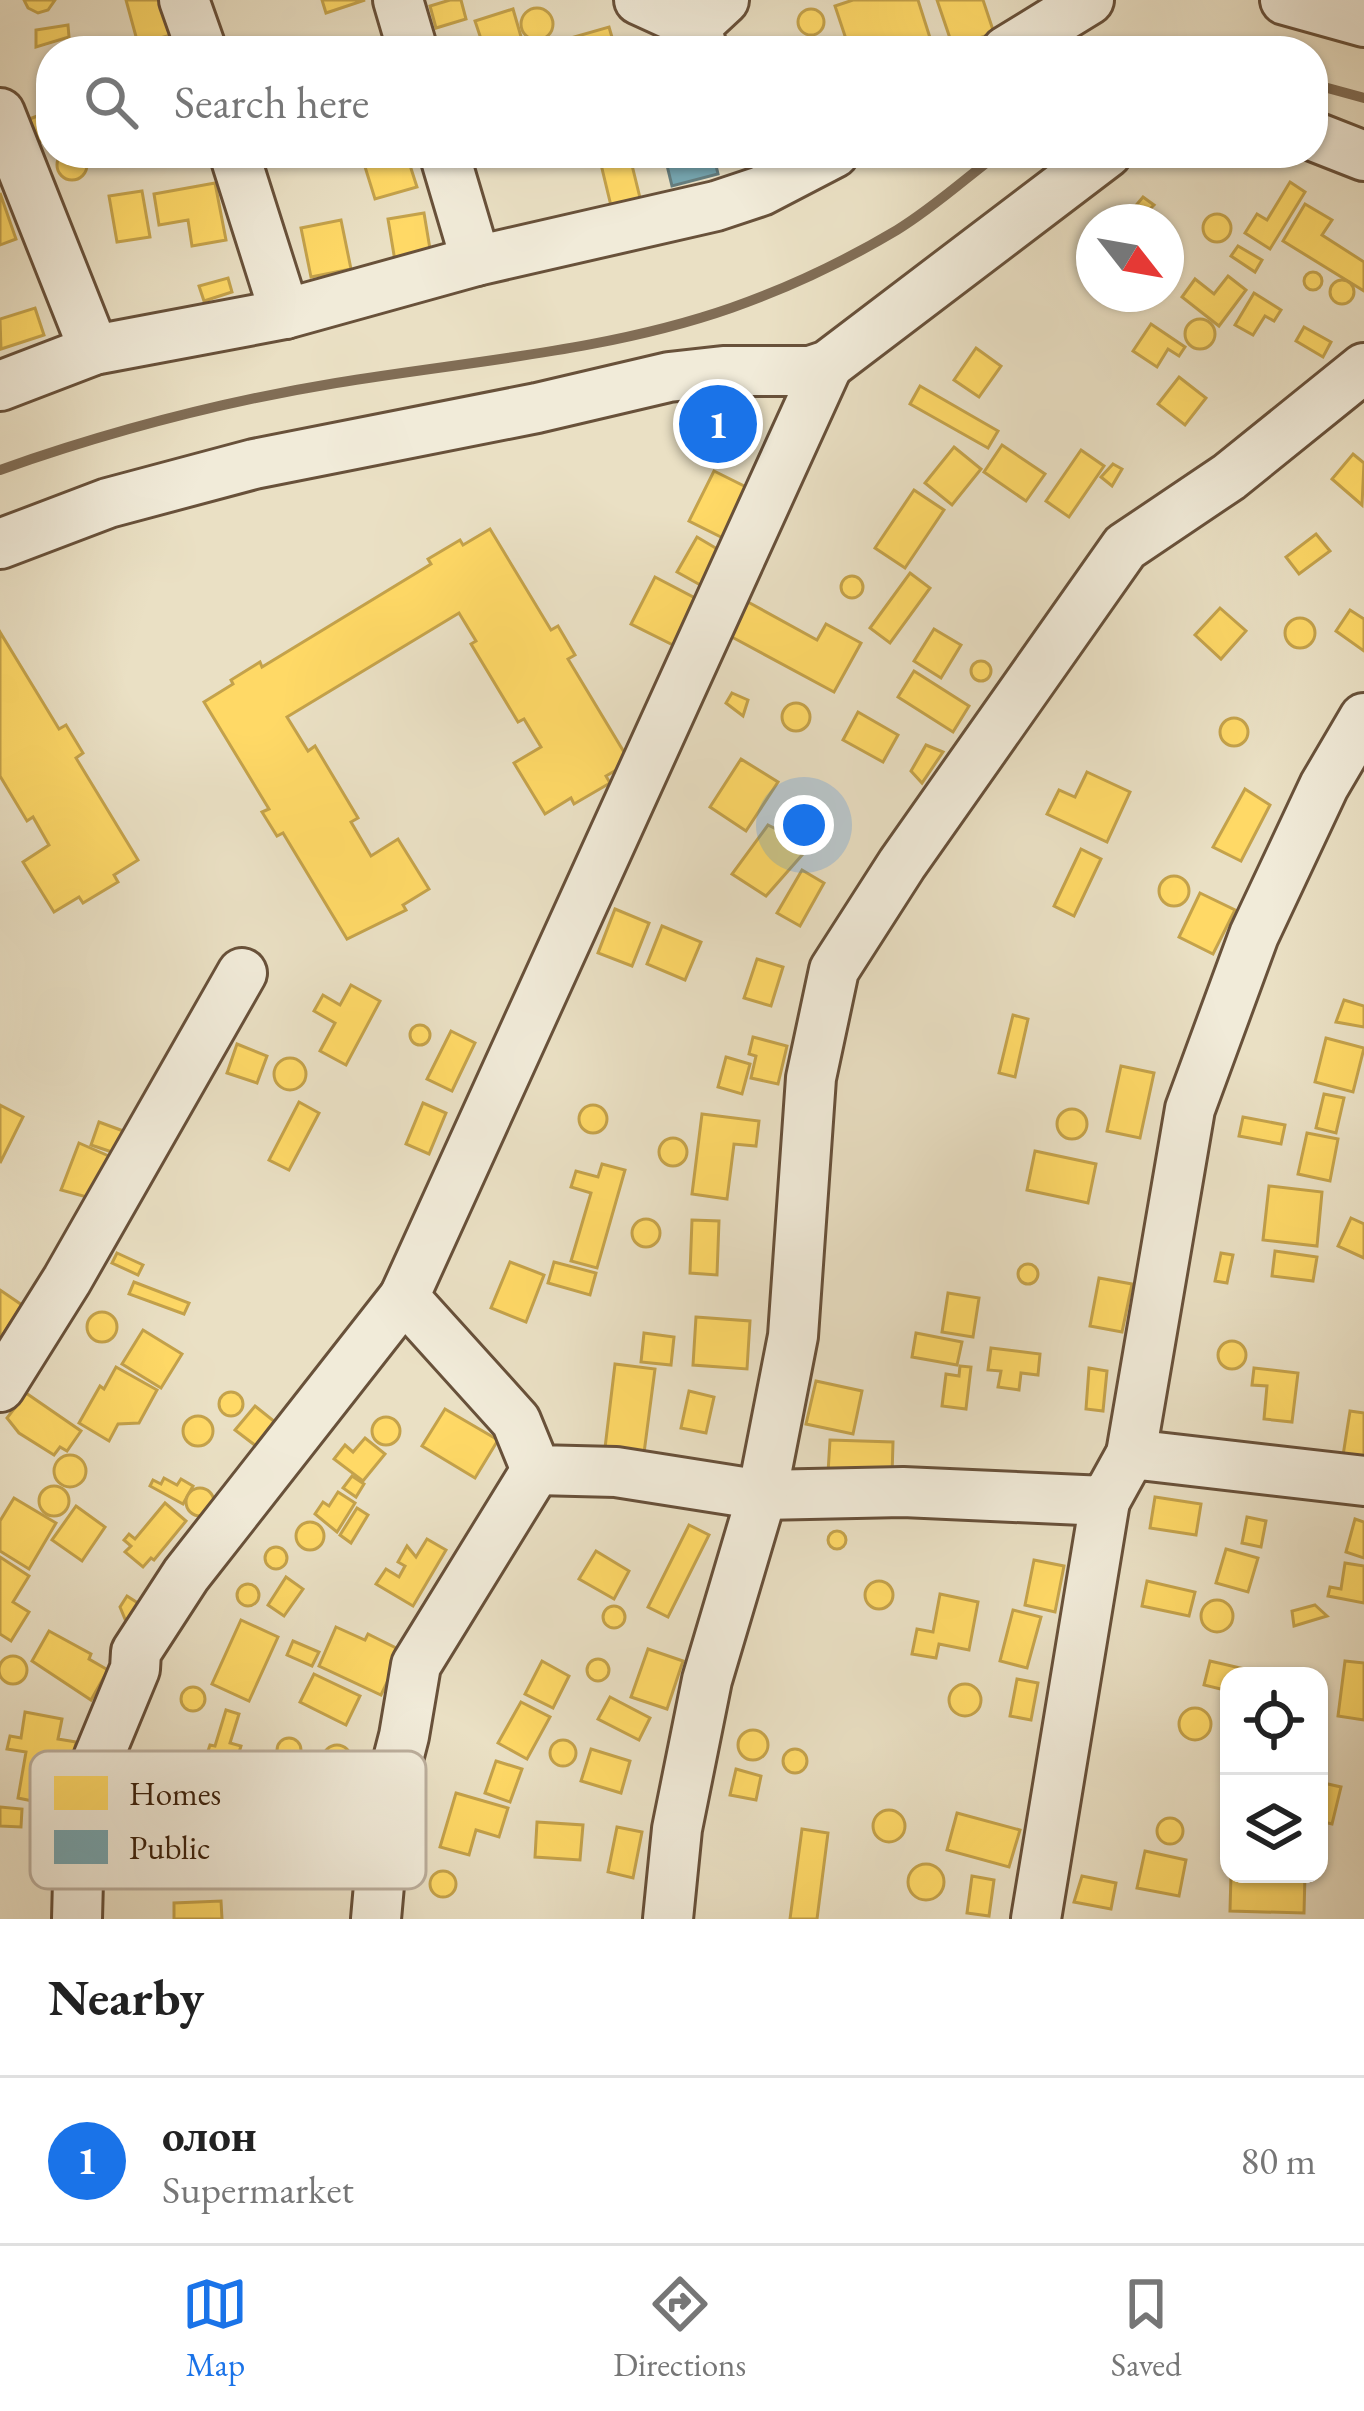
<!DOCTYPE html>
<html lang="en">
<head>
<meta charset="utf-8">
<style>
	:root { --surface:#fff; --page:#f6f6f6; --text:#222; --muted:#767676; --line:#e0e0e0; --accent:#1a73e8 }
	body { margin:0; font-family:"EB Garamond",serif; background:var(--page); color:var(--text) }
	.controls { position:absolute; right:36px; bottom:36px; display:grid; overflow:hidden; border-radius:24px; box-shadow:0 3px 9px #0004 }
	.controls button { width:108px; height:108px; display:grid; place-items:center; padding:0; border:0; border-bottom:3px solid var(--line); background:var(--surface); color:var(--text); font:60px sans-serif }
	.compass { position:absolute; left:1076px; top:204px; width:108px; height:108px; border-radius:50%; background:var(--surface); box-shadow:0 3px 9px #0004; rotate:121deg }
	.you { position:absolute; left:804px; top:825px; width:42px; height:42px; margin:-30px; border:9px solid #fff; border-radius:50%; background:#1a73e8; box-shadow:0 0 0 18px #1a73e833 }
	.badge { display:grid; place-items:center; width:78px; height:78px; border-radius:50%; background:var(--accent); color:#fff; font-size:39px; font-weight:700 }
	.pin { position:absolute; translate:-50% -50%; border:6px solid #fff; box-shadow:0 3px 12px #0006 }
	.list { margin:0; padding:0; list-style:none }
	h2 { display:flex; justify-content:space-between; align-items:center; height:156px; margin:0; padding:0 48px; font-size:51px }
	h2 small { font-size:39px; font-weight:400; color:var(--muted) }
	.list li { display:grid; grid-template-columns:78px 1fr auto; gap:36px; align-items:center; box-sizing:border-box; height:168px; padding:0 48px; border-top:3px solid var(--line) }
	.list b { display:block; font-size:45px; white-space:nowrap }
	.list p { margin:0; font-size:39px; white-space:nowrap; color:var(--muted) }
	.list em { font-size:39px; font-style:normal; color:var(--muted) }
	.icon { flex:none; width:66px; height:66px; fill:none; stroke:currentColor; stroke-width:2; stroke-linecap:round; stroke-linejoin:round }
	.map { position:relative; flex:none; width:1364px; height:1919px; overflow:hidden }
	.search { position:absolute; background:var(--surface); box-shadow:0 3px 9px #0004; left:36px; right:36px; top:36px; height:132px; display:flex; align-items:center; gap:30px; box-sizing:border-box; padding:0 42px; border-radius:48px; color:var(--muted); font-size:45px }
	.sheet { height:324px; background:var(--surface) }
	nav { display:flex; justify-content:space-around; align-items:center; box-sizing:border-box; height:168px; border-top:3px solid var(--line); background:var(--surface); font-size:33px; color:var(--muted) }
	nav a { display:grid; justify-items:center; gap:6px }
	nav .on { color:var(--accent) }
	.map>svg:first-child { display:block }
</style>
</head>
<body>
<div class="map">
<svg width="1364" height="1919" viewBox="0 0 1364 1919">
	<rect width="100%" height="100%" fill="#eae0c4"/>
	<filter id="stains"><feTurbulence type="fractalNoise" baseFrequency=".00167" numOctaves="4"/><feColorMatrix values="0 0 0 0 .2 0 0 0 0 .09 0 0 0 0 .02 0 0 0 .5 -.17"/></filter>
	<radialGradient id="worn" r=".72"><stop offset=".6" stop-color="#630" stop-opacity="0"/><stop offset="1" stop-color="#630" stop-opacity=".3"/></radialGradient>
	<g fill="#ffd966" stroke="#c4a24b" stroke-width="3">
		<polygon points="24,0 55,0 48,10 38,13 28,8"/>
		<polygon points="126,0 162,0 171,35 138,44"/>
		<polygon points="322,0 365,0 326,13"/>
		<polygon points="450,0 461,0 466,19 436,28 430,6"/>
		<polygon points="853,0 918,0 932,44 910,51 850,51 835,6"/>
		<polygon points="937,0 983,0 994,33 953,47"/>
		<circle cx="537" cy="24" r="16"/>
		<circle cx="811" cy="22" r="13"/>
		<polygon points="513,9 522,40 485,51 475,21"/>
		<polygon points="68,25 69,37 36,47 36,30"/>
		<polygon points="609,27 616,51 578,51 574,37"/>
		<polygon points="51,111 51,138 33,144 24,121"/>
		<circle cx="72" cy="165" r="15"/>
		<polygon points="406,153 417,187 375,199 361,154"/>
		<polygon points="611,153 629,153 641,202 612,210 599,156"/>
		<polygon points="1290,182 1305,192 1270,249 1245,233 1257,214 1267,220"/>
		<polygon points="215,183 226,240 192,246 188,220 159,225 154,194"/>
		<polygon points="142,191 150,237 117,242 109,196"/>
		<polygon points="0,193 16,239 0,245"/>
		<polygon points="1143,197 1154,205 1137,222 1122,222"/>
		<polygon points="1305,204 1332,220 1322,235 1364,262 1364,291 1283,241"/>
		<polygon points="424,213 431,255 395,261 388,219"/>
		<circle cx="1217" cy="228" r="14"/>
		<polygon points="341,220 351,269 311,277 301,228"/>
		<polygon points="1238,246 1262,260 1255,272 1231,256"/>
		<circle cx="1313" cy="281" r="9"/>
		<polygon points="1228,276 1246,290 1219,326 1182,297 1195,279 1214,294"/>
		<polygon points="228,278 232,292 204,301 199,286"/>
		<circle cx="1342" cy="292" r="12"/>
		<polygon points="1254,293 1281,310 1274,321 1265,316 1253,335 1235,325"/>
		<polygon points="35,308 44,335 1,349 0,319"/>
		<circle cx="1200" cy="334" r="15"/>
		<polygon points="1151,324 1185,347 1179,356 1168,349 1157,367 1133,351"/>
		<polygon points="1304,327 1331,342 1323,357 1296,341"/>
		<polygon points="976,348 1001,366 979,397 954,380"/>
		<polygon points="1179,377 1206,398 1185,425 1158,404"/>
		<polygon points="920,386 998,431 988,448 910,404"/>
		<polygon points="1002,445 1045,474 1026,501 984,472"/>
		<polygon points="954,447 981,469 952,505 925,483"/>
		<polygon points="1081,450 1104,466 1069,517 1046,501"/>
		<polygon points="1353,454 1364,463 1362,505 1332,479"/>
		<polygon points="1113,464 1122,469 1112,486 1101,477"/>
		<polygon points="714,471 754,491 729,541 689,521"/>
		<polygon points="914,490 944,510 905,568 875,548"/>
		<polygon points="490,529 551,630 558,626 575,655 568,659 630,762 606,776 610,783 574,804 571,798 545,814 514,763 541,747 524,719 518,722 471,644 476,641 459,613 287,717 308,751 315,746 358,818 351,822 371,856 398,839 429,889 403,905 406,910 347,939 283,833 277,836 262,812 269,809 204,702 233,684 231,680 260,662 262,667 431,564 428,559 460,540 463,545"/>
		<polygon points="1316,534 1330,551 1299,574 1286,557"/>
		<polygon points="697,537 724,553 704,587 677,572"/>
		<polygon points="910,573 930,588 890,643 870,628"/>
		<circle cx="852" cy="587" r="11"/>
		<polygon points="655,577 695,598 673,645 631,624"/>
		<polygon points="748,602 817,640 826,624 861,643 834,692 730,636"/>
		<polygon points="1220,608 1246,631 1221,659 1195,635"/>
		<polygon points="1350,610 1364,619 1364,651 1336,631"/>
		<circle cx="1300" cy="633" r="15"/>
		<polygon points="934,629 961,645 941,678 914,661"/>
		<polygon points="0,632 59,729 66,725 83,753 76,758 138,860 114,875 118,882 83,903 79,897 54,912 23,862 49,845 33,817 27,821 0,776"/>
		<circle cx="981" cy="671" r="10"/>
		<polygon points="914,671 969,706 953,732 898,697"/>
		<polygon points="732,693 748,700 743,716 726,703"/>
		<circle cx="796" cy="717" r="14"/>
		<polygon points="858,712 898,735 883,762 843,740"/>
		<circle cx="1234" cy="732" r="14"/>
		<polygon points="926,745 943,752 922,783 911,771"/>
		<polygon points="741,759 778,782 746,831 710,807"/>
		<polygon points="1087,772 1130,792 1107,842 1047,814 1059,790 1075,797"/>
		<polygon points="1245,789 1270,805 1241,861 1213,847"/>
		<polygon points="768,825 810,846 766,896 732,874"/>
		<polygon points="1081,849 1101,859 1074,916 1054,906"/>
		<polygon points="802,870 824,883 800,926 777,913"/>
		<circle cx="1174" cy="891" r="15"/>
		<polygon points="1200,893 1235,910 1213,954 1179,937"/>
		<polygon points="615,909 649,923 632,966 598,953"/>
		<polygon points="662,926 701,942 685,980 647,964"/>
		<polygon points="757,959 783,967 771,1006 744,998"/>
		<polygon points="351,985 380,1001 346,1065 320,1051 335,1023 314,1011 323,995 340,1005"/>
		<polygon points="1344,1000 1364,1006 1364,1027 1336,1022"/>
		<polygon points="1013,1015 1028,1019 1015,1077 999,1073"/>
		<circle cx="420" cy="1035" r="10"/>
		<polygon points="451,1031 475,1043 452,1091 427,1079"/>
		<polygon points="753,1037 787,1046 778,1084 751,1078 756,1056 749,1054"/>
		<polygon points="1326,1038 1364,1048 1353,1092 1315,1082"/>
		<polygon points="237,1044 267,1056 257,1083 227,1073"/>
		<polygon points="726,1057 750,1064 742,1094 718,1087"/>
		<circle cx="290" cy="1074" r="16"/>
		<polygon points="1121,1066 1154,1073 1140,1138 1107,1131"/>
		<polygon points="1324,1094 1344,1098 1336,1133 1316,1128"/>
		<polygon points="299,1102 319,1113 289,1170 269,1160"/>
		<polygon points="423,1103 446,1113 429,1154 406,1144"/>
		<circle cx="593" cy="1119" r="14"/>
		<polygon points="0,1105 23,1117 0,1163"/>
		<circle cx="1072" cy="1124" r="15"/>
		<polygon points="702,1114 759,1121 756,1146 734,1144 727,1199 692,1194"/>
		<polygon points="1243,1117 1285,1125 1281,1144 1239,1136"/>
		<polygon points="99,1122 126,1132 118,1154 91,1145"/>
		<polygon points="1307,1133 1338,1139 1330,1181 1298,1174"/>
		<circle cx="673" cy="1152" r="14"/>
		<polygon points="79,1143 111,1157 94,1199 61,1190"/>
		<polygon points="1035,1151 1096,1164 1088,1203 1027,1190"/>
		<polygon points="602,1164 625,1170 597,1268 571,1261 591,1193 571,1187 576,1171 598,1177"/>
		<polygon points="1269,1186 1322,1192 1317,1246 1263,1240"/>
		<polygon points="1351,1218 1364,1224 1364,1258 1338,1246"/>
		<circle cx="646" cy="1233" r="14"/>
		<polygon points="692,1220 719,1221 717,1275 690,1273"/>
		<polygon points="1275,1251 1317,1257 1313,1281 1272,1276"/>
		<polygon points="117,1253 143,1265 138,1275 112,1263"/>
		<polygon points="1221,1253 1233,1255 1227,1283 1215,1281"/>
		<polygon points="510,1262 544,1275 526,1322 491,1308"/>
		<polygon points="554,1262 596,1273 590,1295 548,1283"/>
		<circle cx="1028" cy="1274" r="10"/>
		<polygon points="1099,1278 1132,1284 1122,1332 1090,1326"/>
		<polygon points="134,1282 189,1303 184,1314 129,1294"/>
		<polygon points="0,1290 22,1305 0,1339"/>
		<polygon points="948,1293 979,1298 973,1337 942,1332"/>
		<circle cx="102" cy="1327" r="15"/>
		<polygon points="696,1317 750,1321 747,1369 693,1365"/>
		<polygon points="143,1330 182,1354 161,1388 122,1364"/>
		<polygon points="644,1333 674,1337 671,1365 641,1362"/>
		<polygon points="916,1333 962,1342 957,1365 912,1357"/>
		<circle cx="1232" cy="1355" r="14"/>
		<polygon points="991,1348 1040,1354 1038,1375 1021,1373 1019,1390 998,1387 1001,1371 988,1370"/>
		<polygon points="615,1364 655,1369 644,1453 605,1448"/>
		<polygon points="960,1366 971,1367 966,1409 942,1406 946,1374 959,1376"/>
		<polygon points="116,1367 157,1390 139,1423 118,1424 109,1441 79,1423 100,1386 104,1389"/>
		<polygon points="1089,1368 1107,1371 1103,1411 1086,1409"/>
		<polygon points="1254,1368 1298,1373 1292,1422 1264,1419 1267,1386 1252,1385"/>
		<polygon points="816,1381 862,1391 853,1434 806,1424"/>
		<polygon points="689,1391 714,1397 706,1433 681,1428"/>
		<circle cx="231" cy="1404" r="12"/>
		<polygon points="26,1393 81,1431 67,1451 60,1447 54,1455 19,1433 7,1418"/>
		<polygon points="255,1406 275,1422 256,1446 235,1430"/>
		<polygon points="445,1409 498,1440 475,1478 422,1446"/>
		<polygon points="1350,1411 1364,1413 1364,1465 1342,1462"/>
		<circle cx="198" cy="1431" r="15"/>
		<circle cx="386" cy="1431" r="14"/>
		<polygon points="365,1438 385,1454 363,1481 334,1459 345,1445 353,1452"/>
		<polygon points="830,1440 893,1442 892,1476 828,1473"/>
		<circle cx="70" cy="1471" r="16"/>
		<polygon points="352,1476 364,1484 356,1497 343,1488"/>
		<polygon points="164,1478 177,1485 181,1479 193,1486 183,1504 150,1486 153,1480 161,1484"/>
		<circle cx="54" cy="1501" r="15"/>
		<circle cx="200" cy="1502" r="14"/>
		<polygon points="338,1492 355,1503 337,1532 315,1514 323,1502 329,1506"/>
		<polygon points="1155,1497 1201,1504 1196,1535 1150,1528"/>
		<polygon points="14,1498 56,1523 29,1569 0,1551 0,1521"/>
		<polygon points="165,1503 186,1521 154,1560 151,1558 143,1567 125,1552 131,1546 124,1540 129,1534 135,1539"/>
		<polygon points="76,1506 105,1527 82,1561 52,1540"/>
		<polygon points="357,1508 368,1515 351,1543 340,1535"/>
		<polygon points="1247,1517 1266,1521 1261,1547 1242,1543"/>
		<polygon points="1355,1519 1364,1522 1364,1558 1346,1552"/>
		<circle cx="310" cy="1536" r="14"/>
		<polygon points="689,1525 709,1535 668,1617 648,1607"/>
		<circle cx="837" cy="1540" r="9"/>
		<polygon points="427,1539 446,1550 413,1606 376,1584 386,1569 399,1577 405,1566 398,1562 407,1546 416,1557"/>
		<circle cx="276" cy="1558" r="11"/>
		<polygon points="1226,1549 1258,1558 1248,1592 1216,1583"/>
		<polygon points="596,1551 629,1571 614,1599 579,1579"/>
		<polygon points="0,1557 29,1576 13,1602 29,1612 11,1641 0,1634"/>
		<polygon points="1034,1560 1064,1566 1055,1612 1025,1605"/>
		<polygon points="1345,1563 1364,1566 1364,1603 1328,1596 1330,1587 1341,1589"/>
		<polygon points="286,1577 303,1589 284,1616 268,1605"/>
		<polygon points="1147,1581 1195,1592 1189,1616 1142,1606"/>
		<circle cx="879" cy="1595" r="14"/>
		<circle cx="248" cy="1595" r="11"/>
		<polygon points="940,1594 978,1602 969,1650 939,1644 936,1658 912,1654 917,1629 933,1632"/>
		<polygon points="127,1596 144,1607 134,1622 125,1619 120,1607"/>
		<circle cx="1217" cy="1616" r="16"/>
		<polygon points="1315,1605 1327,1616 1294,1626 1292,1611"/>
		<circle cx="614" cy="1617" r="11"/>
		<polygon points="1013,1610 1041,1617 1027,1668 1000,1661"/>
		<polygon points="241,1620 278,1637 249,1701 212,1684"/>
		<polygon points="336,1627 365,1640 368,1634 402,1651 381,1695 319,1666"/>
		<polygon points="49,1631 91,1654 89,1659 108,1670 91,1700 32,1661"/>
		<polygon points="293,1641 319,1652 312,1666 287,1655"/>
		<polygon points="648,1649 683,1661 667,1709 631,1697"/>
		<circle cx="13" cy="1670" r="14"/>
		<circle cx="598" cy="1670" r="11"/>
		<polygon points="542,1661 569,1676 553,1708 525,1694"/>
		<polygon points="1210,1661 1258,1672 1257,1676 1229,1676 1229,1691 1204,1685"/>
		<polygon points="1345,1661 1364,1663 1364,1720 1338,1716"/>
		<polygon points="314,1674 360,1696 346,1725 300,1702"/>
		<polygon points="1017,1679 1038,1683 1031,1720 1010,1716"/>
		<circle cx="965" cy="1700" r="16"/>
		<circle cx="193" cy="1699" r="12"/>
		<polygon points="610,1697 650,1718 639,1740 598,1719"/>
		<polygon points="521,1702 550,1717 527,1759 498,1743"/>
		<circle cx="1195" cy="1724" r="16"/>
		<polygon points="226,1710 239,1714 230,1743 241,1746 227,1792 180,1777 184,1763 202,1769 210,1745 215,1746"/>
		<polygon points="25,1712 62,1719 58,1739 76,1742 70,1777 48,1773 42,1803 18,1798 26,1752 7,1749 10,1736 21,1738"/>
		<circle cx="753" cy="1745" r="15"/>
		<circle cx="289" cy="1750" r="12"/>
		<circle cx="563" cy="1753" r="13"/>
		<circle cx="337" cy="1759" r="14"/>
		<circle cx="795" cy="1761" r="12"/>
		<polygon points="591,1749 630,1761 621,1793 581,1781"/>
		<polygon points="496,1761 522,1769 510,1802 485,1793"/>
		<polygon points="736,1769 761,1776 756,1800 730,1795"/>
		<polygon points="1319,1782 1341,1787 1332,1824 1319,1821"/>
		<polygon points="456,1793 508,1808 499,1837 476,1830 469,1855 440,1847"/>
		<polygon points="0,1807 22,1809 21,1827 0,1826"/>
		<circle cx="889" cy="1826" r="16"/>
		<polygon points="957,1813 1020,1830 1009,1867 947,1850"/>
		<circle cx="1170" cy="1831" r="13"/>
		<polygon points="537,1822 583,1825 580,1860 535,1857"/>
		<polygon points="617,1827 642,1832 633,1878 608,1872"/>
		<polygon points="802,1829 828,1833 817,1919 790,1919"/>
		<polygon points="1145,1851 1186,1860 1179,1896 1137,1888"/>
		<circle cx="926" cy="1882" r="18"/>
		<circle cx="443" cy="1884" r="13"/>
		<polygon points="1231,1874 1305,1874 1304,1913 1230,1911"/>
		<polygon points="972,1876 994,1880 989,1916 967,1913"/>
		<polygon points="1082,1876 1116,1883 1111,1909 1074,1902"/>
		<polygon points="221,1901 222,1919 174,1919 174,1903"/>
	</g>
	<polygon fill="#76a5af" stroke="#657d7e" stroke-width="3" points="664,153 713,153 718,174 672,186"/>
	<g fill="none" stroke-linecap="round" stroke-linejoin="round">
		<g stroke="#816d55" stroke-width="10">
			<polyline points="1313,84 1364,98"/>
			<path d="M0,470C110,431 221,402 336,383C468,361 605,352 731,308C788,288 845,261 897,230C933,208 966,178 999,153"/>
		</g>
		<defs>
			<g id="minor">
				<polyline points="184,0 202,51"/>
				<polyline points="398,0 413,51"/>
				<polyline points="639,0 696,26"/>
				<polyline points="1285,0 1364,22"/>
				<polyline points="703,51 696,26 724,0"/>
				<polyline points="1006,51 1089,0"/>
				<polyline points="0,113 94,350"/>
				<polyline points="1313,136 1364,156"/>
				<polyline points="234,153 285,314"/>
				<polyline points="444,153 476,261"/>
				<polyline points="828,365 404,1297 516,1421 536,1470 616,1472 762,1495 903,1492 1105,1501 1131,1454 1364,1481"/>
				<polyline points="0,386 94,350 285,314 476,261 716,206 761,191 834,153"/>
				<polyline points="0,544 108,503 254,464 537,408 669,377 723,371 810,371 828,365 1107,153"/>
				<polyline points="0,1387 67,1280 242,973"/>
				<polyline points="1131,1454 1190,1109 1254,935 1324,786 1364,718"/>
				<polyline points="77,1919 80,1802 135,1669 136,1652 186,1575 404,1297"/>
				<polyline points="376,1919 386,1806 404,1736 416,1665 536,1470"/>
				<polyline points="668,1919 677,1829 707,1680 762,1495 793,1336 811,1078 834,970 902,864 1125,547 1229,477 1364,368"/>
				<polyline points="1036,1919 1105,1501"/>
			</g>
		</defs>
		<use href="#minor" stroke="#68513a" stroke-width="54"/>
		<use href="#minor" stroke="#f1ebd9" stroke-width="48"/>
	</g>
	<rect x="30" y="1751" width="396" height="138" rx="18" fill="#f1ebd9" stroke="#bbae9c" stroke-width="3"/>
	<rect x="54" y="1776" width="54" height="34" fill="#ffd966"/>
	<rect x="54" y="1830" width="54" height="34" fill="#76a5af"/>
	<g font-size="33" fill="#3c210c">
		<text x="129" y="1805">Homes</text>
		<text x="129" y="1859">Public</text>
	</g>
	<rect width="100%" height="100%" filter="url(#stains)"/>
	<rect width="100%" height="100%" fill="url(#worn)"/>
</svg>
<div class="controls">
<button><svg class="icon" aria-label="locate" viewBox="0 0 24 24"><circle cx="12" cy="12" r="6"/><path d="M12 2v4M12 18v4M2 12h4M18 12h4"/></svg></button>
<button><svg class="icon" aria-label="layers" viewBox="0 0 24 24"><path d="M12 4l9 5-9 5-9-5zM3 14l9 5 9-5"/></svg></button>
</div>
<svg class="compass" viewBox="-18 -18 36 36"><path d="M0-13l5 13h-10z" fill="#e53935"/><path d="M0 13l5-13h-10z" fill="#767676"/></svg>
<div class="you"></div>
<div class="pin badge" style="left:718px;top:424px">1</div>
<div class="search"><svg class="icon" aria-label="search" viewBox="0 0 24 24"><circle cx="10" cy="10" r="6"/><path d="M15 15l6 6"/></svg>Search here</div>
</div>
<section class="sheet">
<h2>Nearby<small></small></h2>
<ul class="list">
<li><span class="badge">1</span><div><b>олон</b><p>Supermarket</p></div><em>80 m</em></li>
</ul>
</section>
<nav>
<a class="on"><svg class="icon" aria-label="map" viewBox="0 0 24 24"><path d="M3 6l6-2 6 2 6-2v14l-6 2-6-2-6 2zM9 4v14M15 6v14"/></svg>Map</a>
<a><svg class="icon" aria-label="directions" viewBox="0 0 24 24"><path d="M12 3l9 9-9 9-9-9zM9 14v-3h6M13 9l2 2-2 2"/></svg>Directions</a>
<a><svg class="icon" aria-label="saved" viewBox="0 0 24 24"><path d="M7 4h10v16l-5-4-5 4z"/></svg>Saved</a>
</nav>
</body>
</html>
